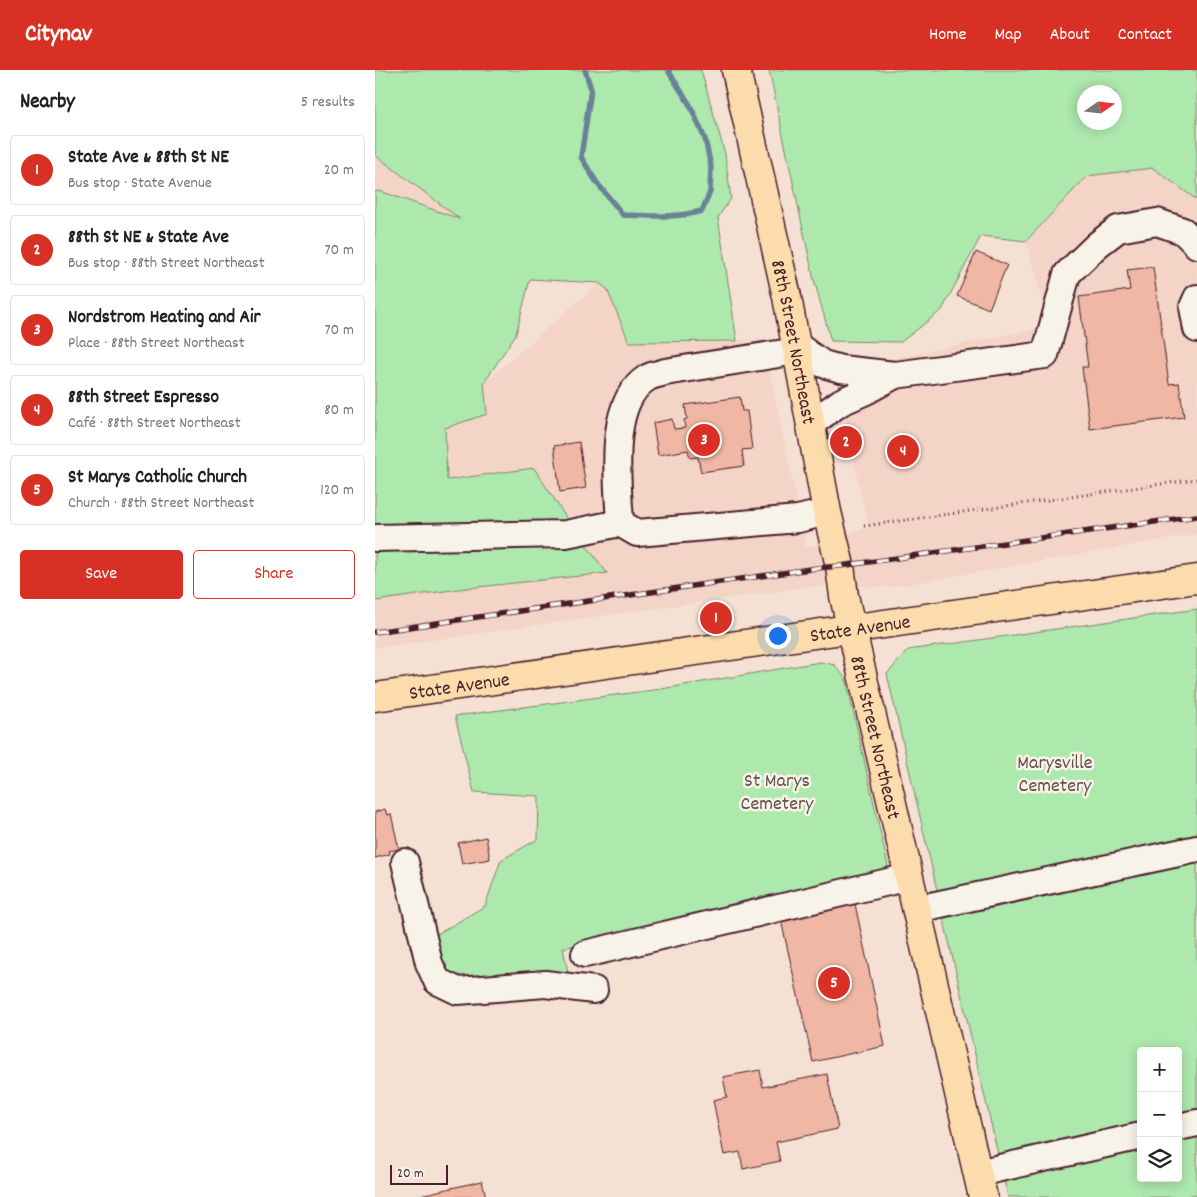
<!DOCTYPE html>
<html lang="en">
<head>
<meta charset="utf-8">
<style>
	:root { --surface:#fff; --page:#f6f6f6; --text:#222; --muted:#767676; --line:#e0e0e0; --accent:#d93025 }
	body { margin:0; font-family:Dekko,sans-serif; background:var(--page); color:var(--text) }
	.controls { position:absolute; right:15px; bottom:15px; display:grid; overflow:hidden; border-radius:5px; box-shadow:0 2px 12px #0003 }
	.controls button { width:45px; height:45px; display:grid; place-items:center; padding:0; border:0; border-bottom:1px solid var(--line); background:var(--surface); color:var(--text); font:25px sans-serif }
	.compass { position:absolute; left:702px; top:15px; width:45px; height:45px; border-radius:50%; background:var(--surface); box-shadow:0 2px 12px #0003; rotate:76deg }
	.scale { position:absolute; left:15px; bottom:12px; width:58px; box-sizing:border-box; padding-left:5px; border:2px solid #4a1f2b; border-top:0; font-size:14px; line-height:18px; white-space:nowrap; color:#4a1f2b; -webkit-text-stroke:4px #f7f3e8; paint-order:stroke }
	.you { position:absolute; left:402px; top:565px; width:18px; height:18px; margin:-12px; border:4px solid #fff; border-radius:50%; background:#1a73e8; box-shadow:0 0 0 8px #1a73e833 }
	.badge { display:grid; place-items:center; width:32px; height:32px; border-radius:50%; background:var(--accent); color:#fff; font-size:16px; font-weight:700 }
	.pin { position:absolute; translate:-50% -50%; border:2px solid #fff; box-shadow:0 1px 5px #0006 }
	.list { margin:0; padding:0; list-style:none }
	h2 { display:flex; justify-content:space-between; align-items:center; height:65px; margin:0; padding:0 20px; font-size:21px }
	h2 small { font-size:16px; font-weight:400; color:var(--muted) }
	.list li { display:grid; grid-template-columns:32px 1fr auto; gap:15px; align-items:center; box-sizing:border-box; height:70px; margin:0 10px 10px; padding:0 10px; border:1px solid var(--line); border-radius:5px }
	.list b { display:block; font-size:19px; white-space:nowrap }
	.list p { margin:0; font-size:16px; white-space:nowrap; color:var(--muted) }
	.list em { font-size:16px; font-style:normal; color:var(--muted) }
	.actions { display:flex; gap:10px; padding:15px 20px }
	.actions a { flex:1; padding:11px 0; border:1px solid var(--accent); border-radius:5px; text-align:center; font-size:18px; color:var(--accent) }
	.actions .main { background:var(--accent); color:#fff }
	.icon { flex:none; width:28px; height:28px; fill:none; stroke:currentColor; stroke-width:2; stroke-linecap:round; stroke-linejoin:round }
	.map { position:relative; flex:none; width:822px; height:1127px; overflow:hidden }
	header { display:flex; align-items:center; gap:30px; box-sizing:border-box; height:70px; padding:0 25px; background:var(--accent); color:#fff }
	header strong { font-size:24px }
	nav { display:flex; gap:28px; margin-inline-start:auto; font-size:18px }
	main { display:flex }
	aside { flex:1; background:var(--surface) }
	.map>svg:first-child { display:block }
</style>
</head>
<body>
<header>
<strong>Citynav</strong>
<nav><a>Home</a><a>Map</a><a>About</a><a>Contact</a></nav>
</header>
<main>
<aside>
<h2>Nearby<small>5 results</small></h2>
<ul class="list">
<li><span class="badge">1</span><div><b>State Ave &amp; 88th St NE</b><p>Bus stop · State Avenue</p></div><em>20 m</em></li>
<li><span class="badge">2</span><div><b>88th St NE &amp; State Ave</b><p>Bus stop · 88th Street Northeast</p></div><em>70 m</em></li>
<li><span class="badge">3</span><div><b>Nordstrom Heating and Air</b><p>Place · 88th Street Northeast</p></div><em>70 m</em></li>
<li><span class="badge">4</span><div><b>88th Street Espresso</b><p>Café · 88th Street Northeast</p></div><em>80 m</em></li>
<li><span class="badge">5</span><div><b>St Marys Catholic Church</b><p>Church · 88th Street Northeast</p></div><em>120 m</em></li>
</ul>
<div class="actions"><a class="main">Save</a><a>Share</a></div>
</aside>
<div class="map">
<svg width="822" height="1127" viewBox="0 0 822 1127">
	<rect width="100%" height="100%" fill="#f5e1d4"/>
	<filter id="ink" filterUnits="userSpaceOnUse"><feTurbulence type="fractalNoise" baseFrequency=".02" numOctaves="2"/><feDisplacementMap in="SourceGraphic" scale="10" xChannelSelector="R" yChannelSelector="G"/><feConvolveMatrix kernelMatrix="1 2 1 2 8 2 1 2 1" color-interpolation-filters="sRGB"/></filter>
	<g filter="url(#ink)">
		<g fill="#f3d4c6">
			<polygon points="0,85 87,150 0,170"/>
			<polygon points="778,98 822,130 822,464 516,517 440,516 0,578 0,531 84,519 196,455 159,398 72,410 70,358 112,344 109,313 224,213 232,219 254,272 388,270 422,432 432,462 430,478 493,457 457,287 497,293 668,257 672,250 663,213 651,171 712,106"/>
		</g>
		<g fill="#ade8ad" stroke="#7c846c" fill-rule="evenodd">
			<polygon points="0,0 326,0 350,84 356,129 343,147 362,271 254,272 232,219 224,213 155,209 141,264 109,313 112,344 70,358 72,410 159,398 196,455 232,503 84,519 0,531 0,122 5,121 85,149 0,85"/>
			<path d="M394,0H822V130L778,98L712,106L651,171L606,166L567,240L526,272L456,271L438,206ZM710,22H740V52H710Z"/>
			<path d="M822,539V1124L808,1127H633L512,604L533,580ZM766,981H803V1108H766Z"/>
			<polygon points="445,592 460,595 471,609 513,796 502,804 297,853 188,878 195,912 76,914 54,869 110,836 126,790 163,769 164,726 99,722 80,646 286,619"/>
		</g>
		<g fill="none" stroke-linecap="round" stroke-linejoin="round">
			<path stroke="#6a8298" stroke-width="5.5" d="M210,0L216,19L206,87L222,113L248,145C275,146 301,148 327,141L335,122L336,97L330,69L315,35L294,2V0"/>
		</g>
		<g fill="#efb7a4" stroke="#4a1f2b">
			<polygon points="601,182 632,195 614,239 582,226"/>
			<polygon points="778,197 794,314 804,313 809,347 715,359 707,297 713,297 704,227 755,220 752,200"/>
			<polygon points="365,327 367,341 372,341 377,379 367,380 369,396 326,402 323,387 315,388 313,380 283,385 278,353 297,349 299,359 310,358 309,350 312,349 310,335"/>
			<polygon points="533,370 537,389 524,392 519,373"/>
			<polygon points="204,372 211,418 185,422 179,376"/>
			<polygon points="10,739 12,745 16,744 24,779 14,781 15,784 0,788 0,742"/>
			<polygon points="111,767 115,789 87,794 83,773"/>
			<polygon points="480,834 510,976 438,992 406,850"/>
			<polygon points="385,1000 388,1017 452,1004 463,1059 401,1072 405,1091 368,1099 365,1082 349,1085 338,1030 352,1027 348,1007"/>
			<polygon points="107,1111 111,1127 37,1127"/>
		</g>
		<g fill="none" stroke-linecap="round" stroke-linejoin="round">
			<defs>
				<g id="minor">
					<polyline points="822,228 818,237 822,259"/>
					<polyline points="420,274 432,283 448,294 466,299 520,305 670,285 692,204 722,175 743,159 782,152 808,161 822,175"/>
					<path d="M422,281L290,302C284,304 277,305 272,308C232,333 243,412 245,453L262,463L423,449L452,442"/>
					<polyline points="435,354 466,332 493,320 520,305"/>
					<polyline points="0,468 191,464 245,453"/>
					<polyline points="30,792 54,893 62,911 83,921 170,914 219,920"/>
					<polyline points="542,839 822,779"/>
					<polyline points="210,884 534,807"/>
					<polyline points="803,1057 822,1053"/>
					<polyline points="603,1103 766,1066"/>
				</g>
				<g id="major">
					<path id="s1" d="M361,0L412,227L452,442L465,496L469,526L608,1127"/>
					<path id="s2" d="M0,627L822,509"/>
				</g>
			</defs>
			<use href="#minor" stroke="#4a1f2b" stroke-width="30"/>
			<use href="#major" stroke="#4a1f2b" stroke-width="31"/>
			<polyline stroke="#4a1f2b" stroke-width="3" stroke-dasharray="1 4" stroke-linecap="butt" points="489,456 822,409"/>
			<use href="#minor" stroke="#f7f3e8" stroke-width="26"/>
			<use href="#major" stroke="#fcdcac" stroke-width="28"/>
			<defs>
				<polyline id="rail" points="0,562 442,498 465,496 822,446"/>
			</defs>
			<use href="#rail" stroke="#4a1f2b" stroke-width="5.5"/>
			<use href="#rail" stroke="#f7f3e8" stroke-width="4" stroke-dasharray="11" stroke-linecap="butt"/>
		</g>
	</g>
	<g text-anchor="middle" stroke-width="5" stroke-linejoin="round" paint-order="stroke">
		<g font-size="20" fill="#4a1f2b" stroke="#f7f3e8">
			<text dy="7" stroke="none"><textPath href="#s1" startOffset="278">88th Street Northeast</textPath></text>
			<text dy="7" stroke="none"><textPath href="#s2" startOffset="490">State Avenue</textPath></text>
			<text dy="7" stroke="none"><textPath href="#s2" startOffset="85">State Avenue</textPath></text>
			<text dy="7" stroke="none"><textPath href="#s1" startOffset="682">88th Street Northeast</textPath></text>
		</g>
		<g font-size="20" fill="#63514c" stroke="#f7f3e8">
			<text x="680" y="698">Marysville<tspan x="680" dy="23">Cemetery</tspan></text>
			<text x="402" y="716">St Marys<tspan x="402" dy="23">Cemetery</tspan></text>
		</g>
	</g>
</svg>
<div class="controls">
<button>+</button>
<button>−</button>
<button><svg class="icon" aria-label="layers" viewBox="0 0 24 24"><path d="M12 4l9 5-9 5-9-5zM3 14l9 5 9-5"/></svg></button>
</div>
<svg class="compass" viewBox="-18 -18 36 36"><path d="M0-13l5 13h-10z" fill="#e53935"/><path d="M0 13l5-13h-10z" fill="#767676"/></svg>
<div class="scale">20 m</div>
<div class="you"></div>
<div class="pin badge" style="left:341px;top:548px">1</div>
<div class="pin badge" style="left:471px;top:372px">2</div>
<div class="pin badge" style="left:329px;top:370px">3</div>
<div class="pin badge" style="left:528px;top:381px">4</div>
<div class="pin badge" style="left:459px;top:913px">5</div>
</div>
</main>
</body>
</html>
